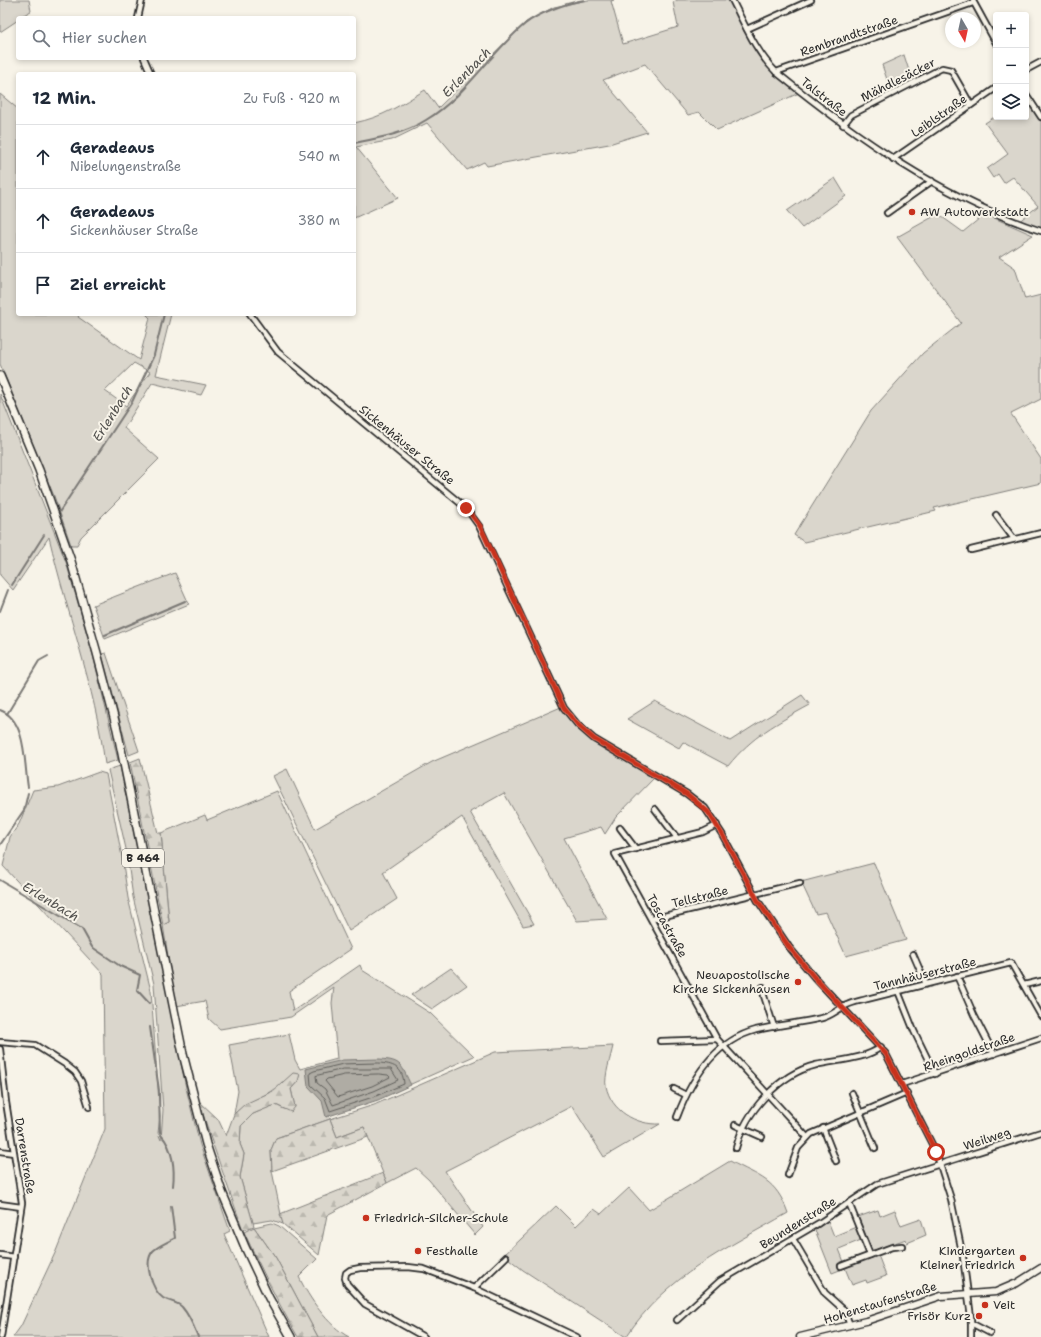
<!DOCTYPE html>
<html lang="de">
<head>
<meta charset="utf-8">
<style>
	:root { --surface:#fff; --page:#f2f2f3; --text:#1f2937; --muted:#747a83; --line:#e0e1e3 }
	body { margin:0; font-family:"Shantell Sans",sans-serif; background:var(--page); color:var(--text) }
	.controls { position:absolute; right:12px; top:12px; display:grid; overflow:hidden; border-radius:4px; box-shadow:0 2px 6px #0003 }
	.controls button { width:36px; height:36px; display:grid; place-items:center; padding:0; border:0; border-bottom:1px solid var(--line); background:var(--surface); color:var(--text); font:20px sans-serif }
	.compass { position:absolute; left:945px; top:12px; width:36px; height:36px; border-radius:50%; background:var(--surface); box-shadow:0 2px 6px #0003; rotate:171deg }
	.stop { position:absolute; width:12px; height:12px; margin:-9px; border:3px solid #c8321e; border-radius:50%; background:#fff }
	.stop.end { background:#c8321e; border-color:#fff; box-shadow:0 1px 4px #0008 }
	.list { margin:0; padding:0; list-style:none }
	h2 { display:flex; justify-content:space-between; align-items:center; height:52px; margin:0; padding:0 16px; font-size:17px }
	h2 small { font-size:13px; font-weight:400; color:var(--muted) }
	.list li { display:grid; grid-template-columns:26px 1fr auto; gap:12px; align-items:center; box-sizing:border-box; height:64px; padding:0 16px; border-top:1px solid var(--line) }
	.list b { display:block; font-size:15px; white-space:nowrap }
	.list p { margin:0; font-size:13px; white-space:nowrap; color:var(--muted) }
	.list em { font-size:13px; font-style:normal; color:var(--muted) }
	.icon { flex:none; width:22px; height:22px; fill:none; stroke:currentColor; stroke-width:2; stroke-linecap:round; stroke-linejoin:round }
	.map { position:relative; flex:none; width:1041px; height:1337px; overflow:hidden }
	.search { position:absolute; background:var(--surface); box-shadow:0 2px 6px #0003; left:16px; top:16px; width:340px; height:44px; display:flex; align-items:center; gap:10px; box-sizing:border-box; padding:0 14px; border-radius:4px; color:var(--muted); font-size:15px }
	.panel { position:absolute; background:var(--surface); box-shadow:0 2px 6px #0003; left:16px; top:72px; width:340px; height:244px; border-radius:4px }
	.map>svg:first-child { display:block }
</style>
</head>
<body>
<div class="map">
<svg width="1041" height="1337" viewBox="0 0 1041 1337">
	<defs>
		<pattern id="forest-firs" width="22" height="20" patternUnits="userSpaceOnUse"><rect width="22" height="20" fill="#dad6cc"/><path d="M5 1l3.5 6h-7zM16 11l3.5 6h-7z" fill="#bbb8af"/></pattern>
	</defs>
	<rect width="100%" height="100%" fill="#f7f3e8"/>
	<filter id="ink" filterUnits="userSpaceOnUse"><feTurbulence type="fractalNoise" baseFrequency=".025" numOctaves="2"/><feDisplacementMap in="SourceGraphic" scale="8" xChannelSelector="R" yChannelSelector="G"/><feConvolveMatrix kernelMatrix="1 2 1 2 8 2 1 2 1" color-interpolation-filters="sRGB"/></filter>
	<g filter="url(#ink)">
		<g fill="#dad6cc" stroke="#82807c" fill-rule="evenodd">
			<polygon points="0,0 29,0 31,11 18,18 18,20 0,32"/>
			<path d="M588,0H614L611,1L623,44L678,27L673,2L678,0H729L760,58L774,74L799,93L717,130L699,112L688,115L645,64L603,80L647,132L609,144L487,166L484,162L467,170L427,123L392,140L356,147L398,198L354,218V123C384,117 400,105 425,90L438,108L526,22L554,7Z"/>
			<polygon points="904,55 912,80 891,91 882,65"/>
			<path d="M0,94L18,109V314H80L78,317L139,360L150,318L146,314H171L156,375L206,385L201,395L152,383L124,428L159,459L81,537L77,545H71L54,496L0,364ZM134,363L150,372L126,406L105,391Z"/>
			<polygon points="1026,94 1041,117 1041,227 1037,230 1017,223 1038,206 1013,177 1004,183 998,174 993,178 987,169 1008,154 985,123 996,116 1026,117"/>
			<polygon points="835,178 846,196 802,228 787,211"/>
			<polygon points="938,214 963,232 985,214 1033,235 999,257 1015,268 1025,299 1041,295 1041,399 1011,414 1041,459 1041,483 934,508 936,511 804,542 794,535 871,411 923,353 961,323 897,237"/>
			<path d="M0,394L66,562L93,655L118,760L105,764C95,686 67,614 49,537L13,590L0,575Z"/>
			<polygon points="175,573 189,604 105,639 93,605"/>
			<polygon points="106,653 139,751 129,755 102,654"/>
			<path d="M802,695L810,705C777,723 752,736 728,766L683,742L679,748L627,719L655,701L730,741Z"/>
			<polygon points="561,707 579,730 595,743 655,777 616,817 605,834 601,827 564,838 607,919 577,921 504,793 470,812 534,924 523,926 462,817 383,872 397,899 349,931 273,776 287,769 315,829 432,762"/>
			<polygon points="120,766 186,1088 200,1145 230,1231 224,1234 269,1337 13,1337 21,1326 56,1251 105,1129 103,974 3,866 10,837 19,824 33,790 58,787 99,772 106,774 122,857 128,898 151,991 160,1116 158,1133 161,1140 163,1110 154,984 133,897 126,849 108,770"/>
			<path d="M277,791L351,949L289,991L293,1011L360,965L362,970L430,1013L474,1056L391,1093L329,1115L330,1119L374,1105L495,1052L613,1046C611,1056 604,1077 606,1086C611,1111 636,1125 660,1124L604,1157L572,1106L445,1171L483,1227L475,1235L429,1180L416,1168L387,1183L364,1127L337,1137L330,1119L276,1138L271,1150L272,1171L283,1224L272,1220L253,1223L240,1177L244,1154L240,1144L241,1126L253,1114L269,1107L276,1105L284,1109L295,1107L291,1089L298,1081L282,1082C268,1097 250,1099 234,1114L238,1091L229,1045L289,1034L295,1060L300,1069L337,1059L332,1003L334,987L291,1017L220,1029L209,1019L205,1001L176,1006L163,925L169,922L161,833L205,815L207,820Z"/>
			<polygon points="874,863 906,940 846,956 826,912 816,914 801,882"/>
			<polygon points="451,968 467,985 432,1009 411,995"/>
			<path d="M730,1161C760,1177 776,1179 788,1213C727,1248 666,1276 626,1337L523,1270L504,1255L556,1206L576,1226L594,1209L601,1214L629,1188L649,1210Z"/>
			<polygon points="878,1210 880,1216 895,1210 901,1226 921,1219 926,1235 907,1243 906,1239 875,1250 872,1250 858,1217"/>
			<polygon points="828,1221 834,1236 856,1227 861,1240 839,1249 844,1262 840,1264 842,1269 878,1255 886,1276 867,1283 866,1280 852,1285 845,1268 832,1273 815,1230"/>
			<path d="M272,1223L279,1226L317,1259L299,1277C309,1298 328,1326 349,1337H318L276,1258L254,1227Z"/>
		</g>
		<g fill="url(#forest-firs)" stroke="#82807c">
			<polygon points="140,758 158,833 161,833 169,922 163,925 130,762"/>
			<polygon points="293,1073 300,1074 298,1081 291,1089 295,1107 291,1112 276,1105 270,1107 253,1114 241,1126 240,1144 244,1154 240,1177 254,1226 243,1230 211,1139 199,1101 218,1119 226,1136 234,1114 245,1104 273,1091"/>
			<polygon points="330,1119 337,1137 364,1127 368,1137 272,1171 271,1150 276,1138"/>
			<polygon points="383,1173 387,1183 327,1215 319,1255 283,1224 280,1214"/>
			<path d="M254,1227L276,1258L318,1337H298C278,1303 261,1268 244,1232Z"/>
		</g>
		<path fill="#afaca4" stroke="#7a7874" d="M379,1059C403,1060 401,1066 411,1085L378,1100L326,1117L322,1101L308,1086L306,1069L343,1060Z"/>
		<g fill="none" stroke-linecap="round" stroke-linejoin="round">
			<g stroke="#605f5b" stroke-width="1">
				<path d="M379,1063C393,1064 403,1067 404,1084L376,1096L330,1111L325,1098L311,1085L310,1073L314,1071L343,1064Z"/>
				<polygon points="344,1069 391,1069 398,1080 374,1091 333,1105 325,1089 317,1083 316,1076"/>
				<polygon points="379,1074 388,1075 390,1077 372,1086 338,1097 325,1081 327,1079 344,1075"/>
			</g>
			<g stroke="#7a7874" stroke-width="2">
				<path d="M354,143C379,138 404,134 426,120C466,96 490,53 525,24C538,13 567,3 584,0"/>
				<polyline points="58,514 132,402 154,355 164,314"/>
				<polyline points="12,585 44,535"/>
				<polyline points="0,611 8,590"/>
				<polyline points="105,635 185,601"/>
				<path d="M0,710C27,720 24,764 28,787"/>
				<polyline points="7,714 39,661 48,656"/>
				<polyline points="0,845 24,810 28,793"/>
				<polyline points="0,880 82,929 92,947 120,966 140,975 137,990 149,1003"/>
				<polyline points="150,1027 159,1090 160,1133"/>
				<path d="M161,1135C173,1148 175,1169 173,1186"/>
				<path d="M171,1206L175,1238C168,1242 158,1246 153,1251C143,1262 152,1290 163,1298C169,1302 178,1302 182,1307C190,1316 194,1327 198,1337"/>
			</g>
			<defs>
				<g id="street">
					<path d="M732,0C745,25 756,52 776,72C856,137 942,198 1041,231"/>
					<polyline points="973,1 996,43"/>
					<polyline points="138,18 142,0"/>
					<polyline points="747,29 811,0"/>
					<polyline points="144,58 151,74"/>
					<polyline points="1026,70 1041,62"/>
					<polyline points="776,72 973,3"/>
					<polyline points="1026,94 1041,117"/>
					<polyline points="843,125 851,115 942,68 951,70 971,105"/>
					<polyline points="893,159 996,88"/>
					<polyline points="887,213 932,181"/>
					<polyline points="250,314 278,352 466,508 479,526 564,708 578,725 594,739 687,794 705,808 722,834 758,901 789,947 814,977 886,1054 936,1152 951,1199 963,1257 971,1317 971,1337"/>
					<polyline points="996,515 1014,539"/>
					<polyline points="971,550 1041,533"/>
					<polyline points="655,809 677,838"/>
					<polyline points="717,825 703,832 615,854 717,1039 807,1137"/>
					<polyline points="620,828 636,849"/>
					<polyline points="652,919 800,883"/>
					<polyline points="913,954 926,984"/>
					<polyline points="957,976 974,1015 994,1054"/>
					<polyline points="1024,985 1041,981"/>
					<polyline points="763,987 764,996 774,1027"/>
					<polyline points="898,991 914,1031 935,1074"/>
					<polyline points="660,1041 717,1039"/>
					<polyline points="0,1042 35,1045 65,1064 75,1072 81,1081 89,1107"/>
					<polyline points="0,1049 6,1102 22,1203 1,1337"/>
					<polyline points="902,1084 1041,1038"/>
					<polyline points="674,1089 686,1095"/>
					<polyline points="852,1093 875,1148"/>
					<path d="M677,1117C691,1080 715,1041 756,1030C778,1025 800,1023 822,1018C831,1016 838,1009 847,1005C853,1002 860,1001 867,999L1011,963L1041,1016"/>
					<polyline points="735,1125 762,1137"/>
					<polyline points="823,1128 836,1161"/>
					<path d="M736,1148C745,1112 779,1074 816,1065C836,1060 864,1060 881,1047"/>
					<polyline points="0,1151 14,1153"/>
					<polyline points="788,1175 798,1148 811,1134 907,1093"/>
					<polyline points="849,1203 870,1255"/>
					<polyline points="0,1204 21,1207"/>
					<polyline points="793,1239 825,1293 844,1310 850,1325"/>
					<polyline points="0,1255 14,1257"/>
					<polyline points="841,1266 892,1247 902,1246"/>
					<polyline points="474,1288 506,1257"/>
					<polyline points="677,1320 720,1281 819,1223 877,1184 1041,1132"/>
					<polyline points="971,1323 990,1333"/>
					<polyline points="424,1337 365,1304 347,1284 345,1278 346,1273 350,1270 360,1268 408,1267 424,1269 474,1288 577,1337"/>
				</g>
				<polyline id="secondary" points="800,1337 866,1321 941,1296 996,1292 1017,1283 1041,1268"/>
				<polyline id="primary" points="0,376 39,470 71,561 97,653 117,729 183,1054 206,1144 222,1192 245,1247 269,1298 291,1337"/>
			</defs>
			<use href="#street" stroke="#2b2b2b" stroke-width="8"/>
			<use href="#secondary" stroke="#2b2b2b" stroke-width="9"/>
			<use href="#primary" stroke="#2b2b2b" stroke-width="10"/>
			<use href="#street" stroke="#f7f3e8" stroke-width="4.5"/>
			<use href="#secondary" stroke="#f7f3e8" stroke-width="6"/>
			<use href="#primary" stroke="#f7f3e8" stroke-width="7"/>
		</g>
	</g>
	<g fill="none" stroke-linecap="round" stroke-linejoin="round" filter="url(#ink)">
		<polyline stroke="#c8321e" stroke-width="5" points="466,508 480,526 564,708 578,725 594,739 687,794 708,812 722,834 758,901 789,947 814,977 886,1054 936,1152"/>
	</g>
	<g fill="#c8321e" stroke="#f7f3e8" stroke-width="1.5">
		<circle cx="912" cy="212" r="4"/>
		<circle cx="798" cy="982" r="4"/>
		<circle cx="366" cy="1218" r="4"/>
		<circle cx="418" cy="1251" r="4"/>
		<circle cx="1023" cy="1258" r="4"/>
		<circle cx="985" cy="1305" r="4"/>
		<circle cx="979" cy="1316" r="4"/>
	</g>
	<g text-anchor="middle" stroke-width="4" stroke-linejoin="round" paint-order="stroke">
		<rect fill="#f7f3e8" stroke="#686764" stroke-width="1" x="122" y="849" width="42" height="18" rx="3"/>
		<g font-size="11" font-weight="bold" fill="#2b2b2b">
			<text x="143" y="862">B 464</text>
		</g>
		<g font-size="12" fill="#2b2b2b" stroke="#f7f3e8">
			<text transform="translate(849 36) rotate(-19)" y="4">Rembrandtstraße</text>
			<text transform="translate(898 80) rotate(-27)" y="4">Mähdlesäcker</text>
			<text transform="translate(824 97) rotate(38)" y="4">Talstraße</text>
			<text transform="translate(939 116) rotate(-35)" y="4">Leiblstraße</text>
			<text transform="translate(407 445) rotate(39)" y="4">Sickenhäuser Straße</text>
			<text transform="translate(700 897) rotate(-14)" y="4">Tellstraße</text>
			<text transform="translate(667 926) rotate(61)" y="4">Toscastraße</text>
			<text transform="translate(925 974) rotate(-14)" y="4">Tannhäuserstraße</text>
			<text transform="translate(969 1052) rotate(-19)" y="4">Rheingoldstraße</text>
			<text transform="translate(987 1139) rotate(-18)" y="4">Weilweg</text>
			<text transform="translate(25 1156) rotate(81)" y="4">Darrenstraße</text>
			<text transform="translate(798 1223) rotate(-32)" y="4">Beundenstraße</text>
			<text transform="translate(880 1303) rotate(-17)" y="4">Hohenstaufenstraße</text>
		</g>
		<g font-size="12" fill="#2b2b2b" stroke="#f7f3e8" text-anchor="start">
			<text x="920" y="216">AW Autowerkstatt</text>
			<text x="790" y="979" text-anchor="end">Neuapostolische<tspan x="790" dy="14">Kirche Sickenhausen</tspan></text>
			<text x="374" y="1222">Friedrich-Silcher-Schule</text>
			<text x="426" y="1255">Festhalle</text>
			<text x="1015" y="1255" text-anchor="end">Kindergarten<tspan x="1015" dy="14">Kleiner Friedrich</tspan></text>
			<text x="993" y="1309">Veit</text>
			<text x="971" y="1320" text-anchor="end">Frisör Kurz</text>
		</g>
		<g font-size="13" font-style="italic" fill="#53524f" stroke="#f7f3e8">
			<text transform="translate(466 72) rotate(-46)" y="5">Erlenbach</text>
			<text transform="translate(112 413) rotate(-58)" y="5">Erlenbach</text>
			<text transform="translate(51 901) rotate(31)" y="5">Erlenbach</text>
		</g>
	</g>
</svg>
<div class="controls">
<button>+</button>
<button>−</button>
<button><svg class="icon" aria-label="layers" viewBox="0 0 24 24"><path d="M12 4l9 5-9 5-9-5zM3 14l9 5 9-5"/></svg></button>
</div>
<svg class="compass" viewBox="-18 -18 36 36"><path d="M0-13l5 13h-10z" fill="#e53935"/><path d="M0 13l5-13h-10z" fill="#747a83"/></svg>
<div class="stop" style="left:936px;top:1152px"></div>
<div class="stop end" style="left:466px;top:508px"></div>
<div class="search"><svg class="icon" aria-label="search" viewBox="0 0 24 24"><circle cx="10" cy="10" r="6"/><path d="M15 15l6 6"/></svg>Hier suchen</div>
<section class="panel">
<h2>12 Min.<small>Zu Fuß · 920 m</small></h2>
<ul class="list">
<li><svg class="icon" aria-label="ahead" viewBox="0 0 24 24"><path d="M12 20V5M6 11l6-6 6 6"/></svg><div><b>Geradeaus</b><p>Nibelungenstraße</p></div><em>540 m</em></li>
<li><svg class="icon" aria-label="ahead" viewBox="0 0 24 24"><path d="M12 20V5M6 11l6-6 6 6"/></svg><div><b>Geradeaus</b><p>Sickenhäuser Straße</p></div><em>380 m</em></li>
<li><svg class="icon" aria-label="arrive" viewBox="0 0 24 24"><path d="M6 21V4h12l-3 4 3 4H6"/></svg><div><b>Ziel erreicht</b></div></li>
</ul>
</section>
</div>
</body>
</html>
